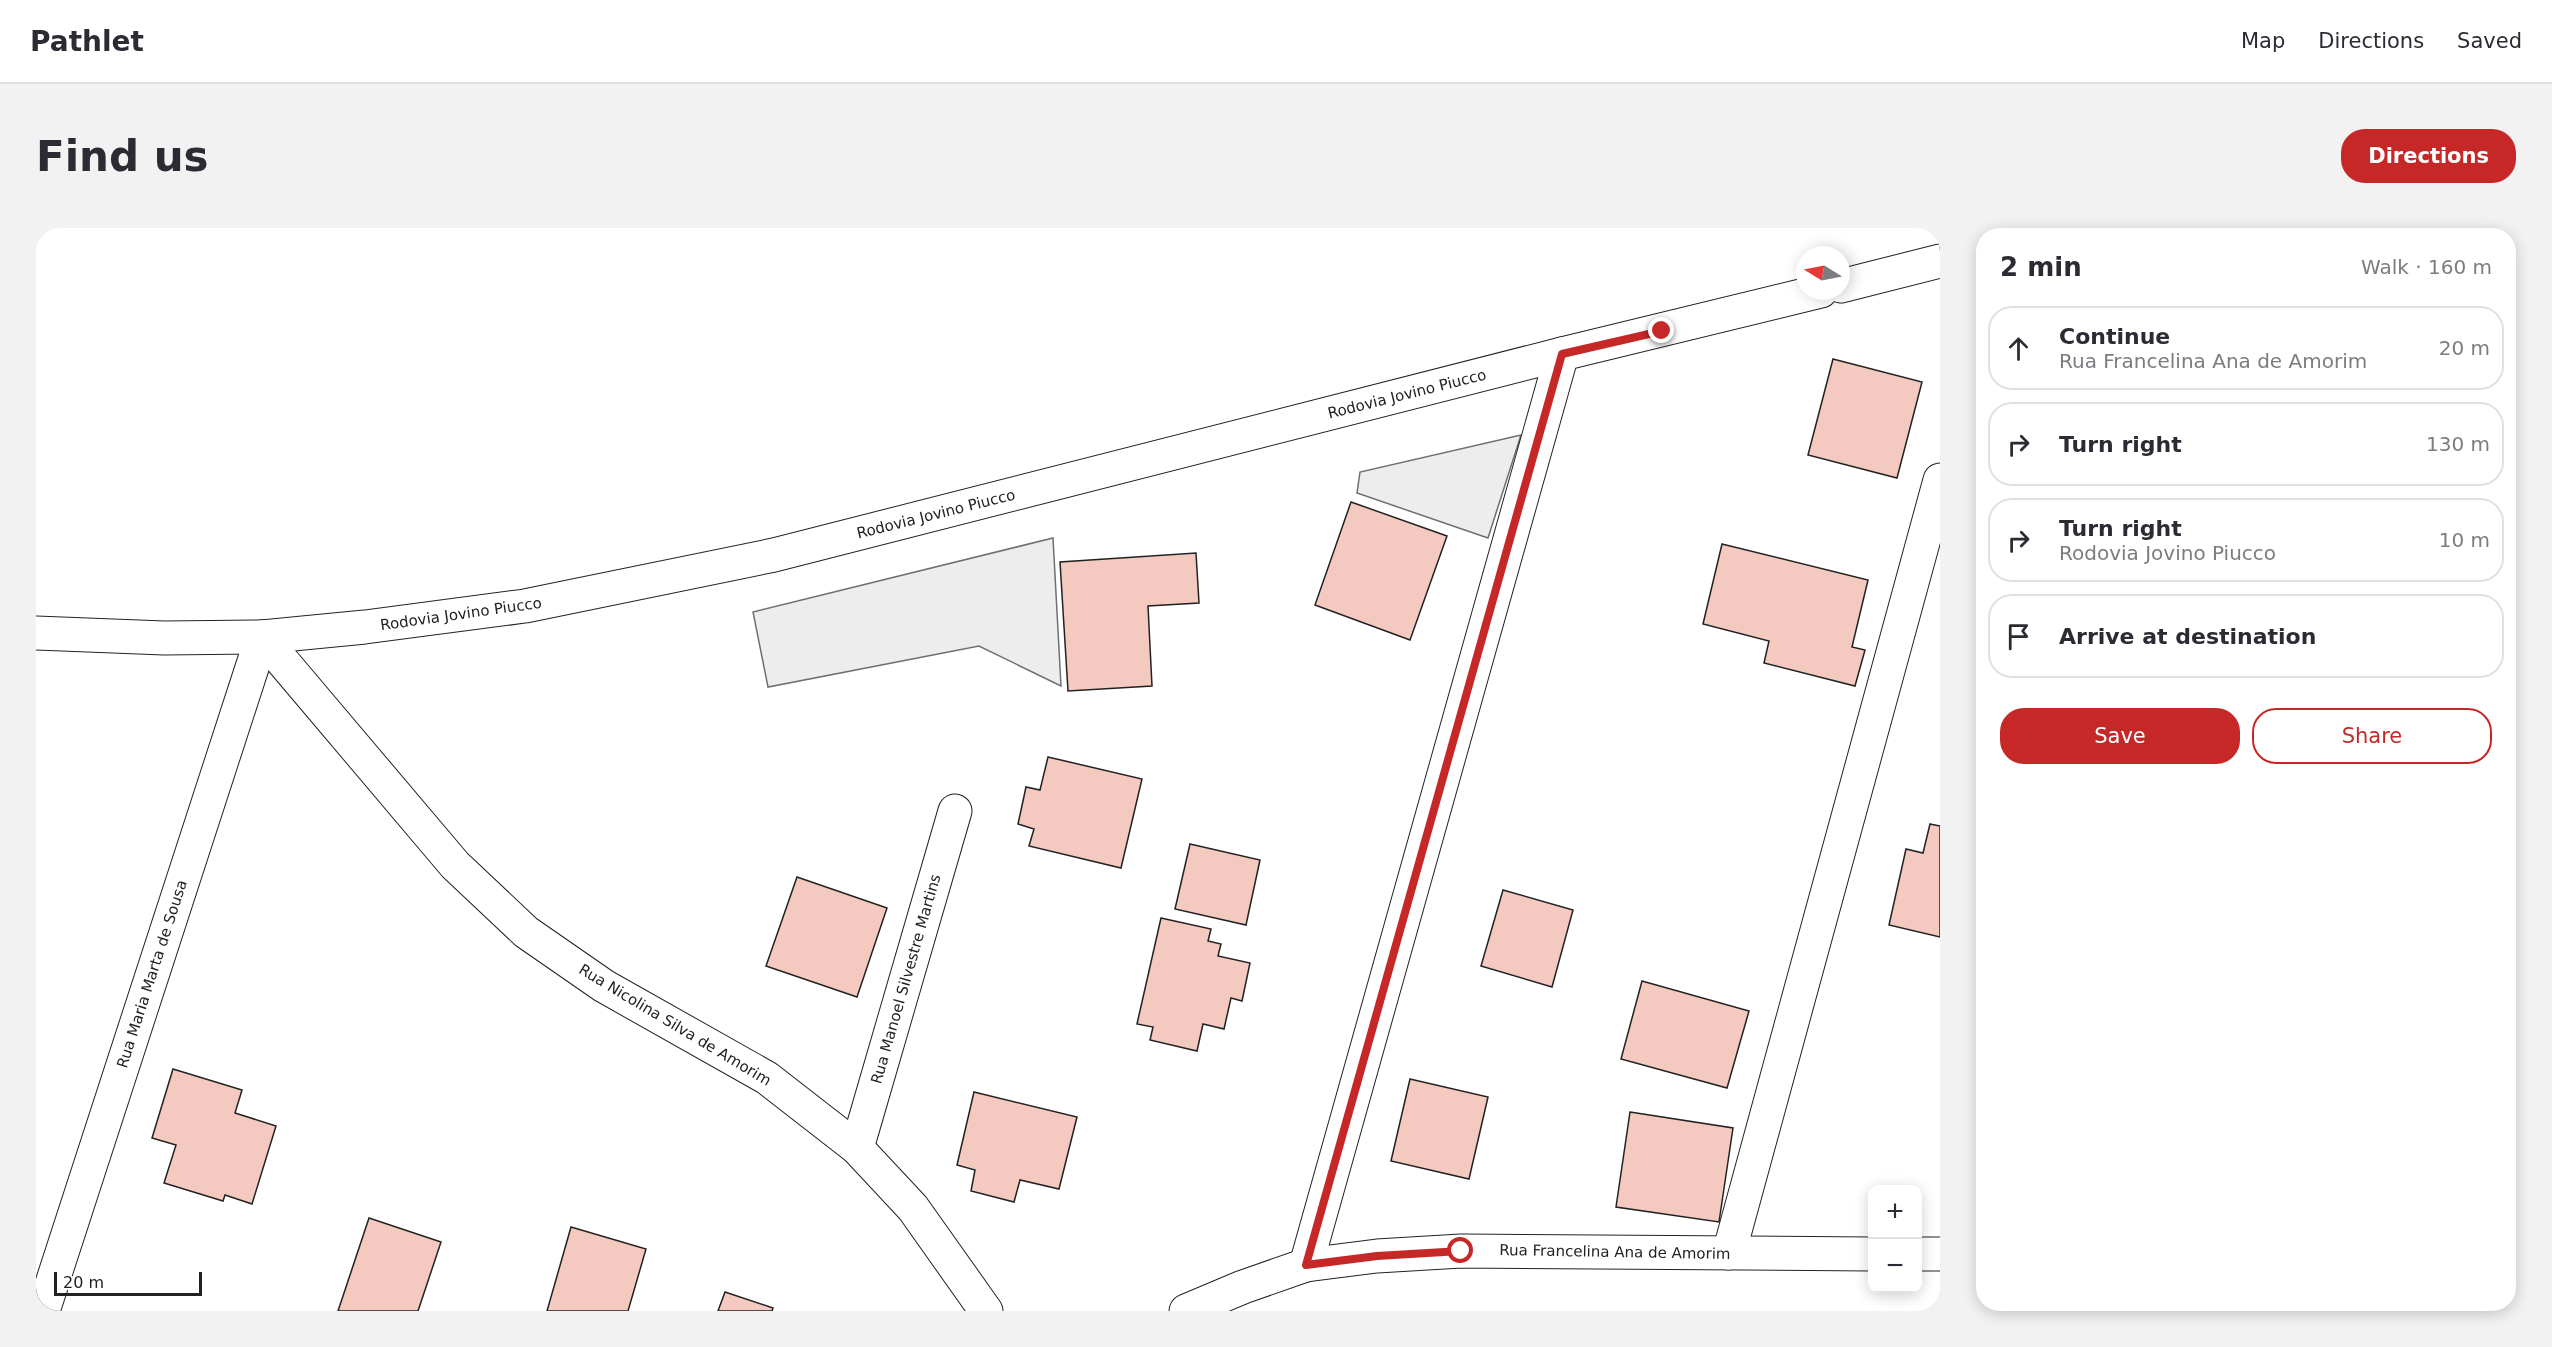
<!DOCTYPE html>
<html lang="en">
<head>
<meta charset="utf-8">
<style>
	:root { --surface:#fff; --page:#f2f2f3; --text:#2b2b33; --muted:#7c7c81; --line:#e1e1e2; --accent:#c62828 }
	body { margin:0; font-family:"DejaVu Sans",sans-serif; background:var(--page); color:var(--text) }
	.controls { position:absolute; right:18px; bottom:18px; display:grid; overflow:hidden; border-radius:12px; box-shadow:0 3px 15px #0003 }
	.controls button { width:54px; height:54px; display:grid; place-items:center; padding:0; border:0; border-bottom:2px solid var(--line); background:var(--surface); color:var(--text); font:30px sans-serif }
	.compass { position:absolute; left:1760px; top:18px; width:54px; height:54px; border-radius:50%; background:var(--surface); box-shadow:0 3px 15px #0003; rotate:280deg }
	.scale { position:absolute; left:18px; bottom:15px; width:148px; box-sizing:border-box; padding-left:6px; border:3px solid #222; border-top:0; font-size:16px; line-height:21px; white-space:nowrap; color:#222; -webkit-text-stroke:4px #fff; paint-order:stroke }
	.stop { position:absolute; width:18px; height:18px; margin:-14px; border:4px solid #c62828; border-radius:50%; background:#fff }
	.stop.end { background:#c62828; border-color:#fff; box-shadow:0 2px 6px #0008 }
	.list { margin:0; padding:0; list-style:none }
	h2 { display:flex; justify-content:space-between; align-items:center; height:78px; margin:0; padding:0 24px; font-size:26px }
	h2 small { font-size:20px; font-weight:400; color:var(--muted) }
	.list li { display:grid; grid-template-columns:39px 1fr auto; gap:18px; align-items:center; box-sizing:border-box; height:84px; margin:0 12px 12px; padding:0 12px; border:2px solid var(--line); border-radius:24px }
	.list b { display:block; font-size:22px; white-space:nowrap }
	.list p { margin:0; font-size:20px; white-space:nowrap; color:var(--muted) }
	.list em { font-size:20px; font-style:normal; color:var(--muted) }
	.actions { display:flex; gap:12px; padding:18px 24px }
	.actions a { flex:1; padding:14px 0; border:2px solid var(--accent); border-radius:24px; text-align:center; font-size:21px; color:var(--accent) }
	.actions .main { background:var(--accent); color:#fff }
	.icon { flex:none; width:33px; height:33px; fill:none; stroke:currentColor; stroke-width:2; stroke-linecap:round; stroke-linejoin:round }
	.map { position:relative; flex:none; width:1904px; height:1083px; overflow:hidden; border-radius:24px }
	header { display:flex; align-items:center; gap:36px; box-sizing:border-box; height:84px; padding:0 30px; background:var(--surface); border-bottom:2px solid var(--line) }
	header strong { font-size:28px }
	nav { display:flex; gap:33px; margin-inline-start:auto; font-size:21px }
	.intro { display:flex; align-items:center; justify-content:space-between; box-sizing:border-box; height:144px; padding:0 36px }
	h1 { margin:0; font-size:42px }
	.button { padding:15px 27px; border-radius:24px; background:var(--accent); color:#fff; font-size:21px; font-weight:700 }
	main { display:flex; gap:36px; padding:0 36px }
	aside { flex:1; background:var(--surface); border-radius:24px; box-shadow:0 3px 15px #0003 }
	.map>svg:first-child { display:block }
</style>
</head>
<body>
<header>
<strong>Pathlet</strong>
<nav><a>Map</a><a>Directions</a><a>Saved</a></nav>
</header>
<div class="intro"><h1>Find us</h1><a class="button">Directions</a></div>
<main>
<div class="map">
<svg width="1904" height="1083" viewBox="0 0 1904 1083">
	<rect width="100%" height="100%" fill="#fff"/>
	<g fill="#ededed" stroke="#6f6f6f" stroke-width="1.5">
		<polygon points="1485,207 1452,310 1321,265 1324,244"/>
		<polygon points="1017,310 1025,458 943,418 732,459 717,384"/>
	</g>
	<g fill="#f3c9c0" stroke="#222" stroke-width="1.5">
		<polygon points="1797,131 1886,154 1861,250 1772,227"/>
		<polygon points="1315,274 1411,308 1374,412 1279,377"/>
		<polygon points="1686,316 1832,352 1816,419 1829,422 1819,458 1728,435 1733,413 1667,396"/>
		<polygon points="1160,325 1163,375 1112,378 1116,458 1032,463 1024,334"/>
		<polygon points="1012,529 1106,551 1085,640 993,618 998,601 982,596 990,559 1004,562"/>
		<polygon points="1894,596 1904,598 1904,709 1853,697 1870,621 1887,625"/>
		<polygon points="1154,616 1224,632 1210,697 1139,681"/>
		<polygon points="761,649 851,680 821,769 730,738"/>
		<polygon points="1467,662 1537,682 1516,759 1445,738"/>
		<polygon points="1125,690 1175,701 1172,713 1185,716 1182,728 1214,735 1206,773 1195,770 1188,801 1167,796 1161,823 1114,812 1117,799 1101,796"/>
		<polygon points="1606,753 1713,783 1691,860 1585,831"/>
		<polygon points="137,841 206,862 199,885 240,898 216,976 189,967 187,973 128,955 140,917 116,910"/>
		<polygon points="1374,851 1452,869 1433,951 1355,933"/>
		<polygon points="938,864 1041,889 1023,961 984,952 978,974 935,963 939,942 921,937"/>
		<polygon points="1594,884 1697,900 1683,994 1580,979"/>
		<polygon points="333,990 405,1014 382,1083 302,1083"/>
		<polygon points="535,999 610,1021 592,1083 511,1083"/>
		<polygon points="689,1064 737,1080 736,1083 682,1083"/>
	</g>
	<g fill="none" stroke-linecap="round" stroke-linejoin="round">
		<defs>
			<g id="street">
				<polyline points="226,409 419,637 490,704 568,758 731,850 821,920 877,980 950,1083"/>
				<polyline points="821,920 919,583"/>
				<polyline points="1693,1025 1904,252"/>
				<polyline points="1882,1026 1904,1026"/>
				<polyline points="1270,1037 1526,126"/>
				<polyline points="7,1083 226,409"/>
				<polyline points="1150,1083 1207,1059 1270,1037 1341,1028 1425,1023 1836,1026"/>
			</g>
			<g id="secondary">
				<polyline points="1805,58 1904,33"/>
				<polyline points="0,405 128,410 226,409 329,399 489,378 738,327 1526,126 1785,63"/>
			</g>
		</defs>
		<use href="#street" stroke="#222" stroke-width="35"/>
		<use href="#secondary" stroke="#222" stroke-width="35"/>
		<use href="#street" stroke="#fff" stroke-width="33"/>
		<use href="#secondary" stroke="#fff" stroke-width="33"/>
	</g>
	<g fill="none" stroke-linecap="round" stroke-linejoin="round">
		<polyline stroke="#c62828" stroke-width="8" points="1425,1023 1341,1028 1270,1037 1526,126 1626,103"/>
	</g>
	<g text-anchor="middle" stroke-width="4.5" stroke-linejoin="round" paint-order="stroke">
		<g font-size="15" fill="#222" stroke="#fff">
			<text transform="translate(1371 166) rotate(-14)" y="5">Rodovia Jovino Piucco</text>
			<text transform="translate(900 286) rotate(-14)" y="5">Rodovia Jovino Piucco</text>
			<text transform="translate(425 386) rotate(-8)" y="5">Rodovia Jovino Piucco</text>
			<text transform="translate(116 746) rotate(-72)" y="5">Rua Maria Marta de Sousa</text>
			<text transform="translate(870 751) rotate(-74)" y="5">Rua Manoel Silvestre Martins</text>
			<text transform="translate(639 797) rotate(31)" y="5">Rua Nicolina Silva de Amorim</text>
			<text transform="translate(1579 1024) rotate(1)" y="5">Rua Francelina Ana de Amorim</text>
		</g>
	</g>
</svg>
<div class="controls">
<button>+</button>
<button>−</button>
</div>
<svg class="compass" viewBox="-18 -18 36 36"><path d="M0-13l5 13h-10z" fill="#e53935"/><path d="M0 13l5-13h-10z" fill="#7c7c81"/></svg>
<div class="scale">20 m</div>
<div class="stop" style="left:1425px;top:1023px"></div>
<div class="stop end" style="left:1626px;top:103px"></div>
</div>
<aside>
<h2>2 min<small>Walk · 160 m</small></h2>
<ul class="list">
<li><svg class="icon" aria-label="ahead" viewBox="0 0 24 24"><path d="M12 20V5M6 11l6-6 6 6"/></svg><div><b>Continue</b><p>Rua Francelina Ana de Amorim</p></div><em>20 m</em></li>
<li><svg class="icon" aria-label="right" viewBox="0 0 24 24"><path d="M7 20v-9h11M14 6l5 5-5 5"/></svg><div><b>Turn right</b></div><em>130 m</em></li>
<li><svg class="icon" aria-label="right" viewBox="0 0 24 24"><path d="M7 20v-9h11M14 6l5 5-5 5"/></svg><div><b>Turn right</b><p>Rodovia Jovino Piucco</p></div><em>10 m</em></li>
<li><svg class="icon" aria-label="arrive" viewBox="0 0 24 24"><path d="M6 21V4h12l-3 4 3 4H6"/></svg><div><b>Arrive at destination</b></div></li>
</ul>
<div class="actions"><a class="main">Save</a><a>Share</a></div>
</aside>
</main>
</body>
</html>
